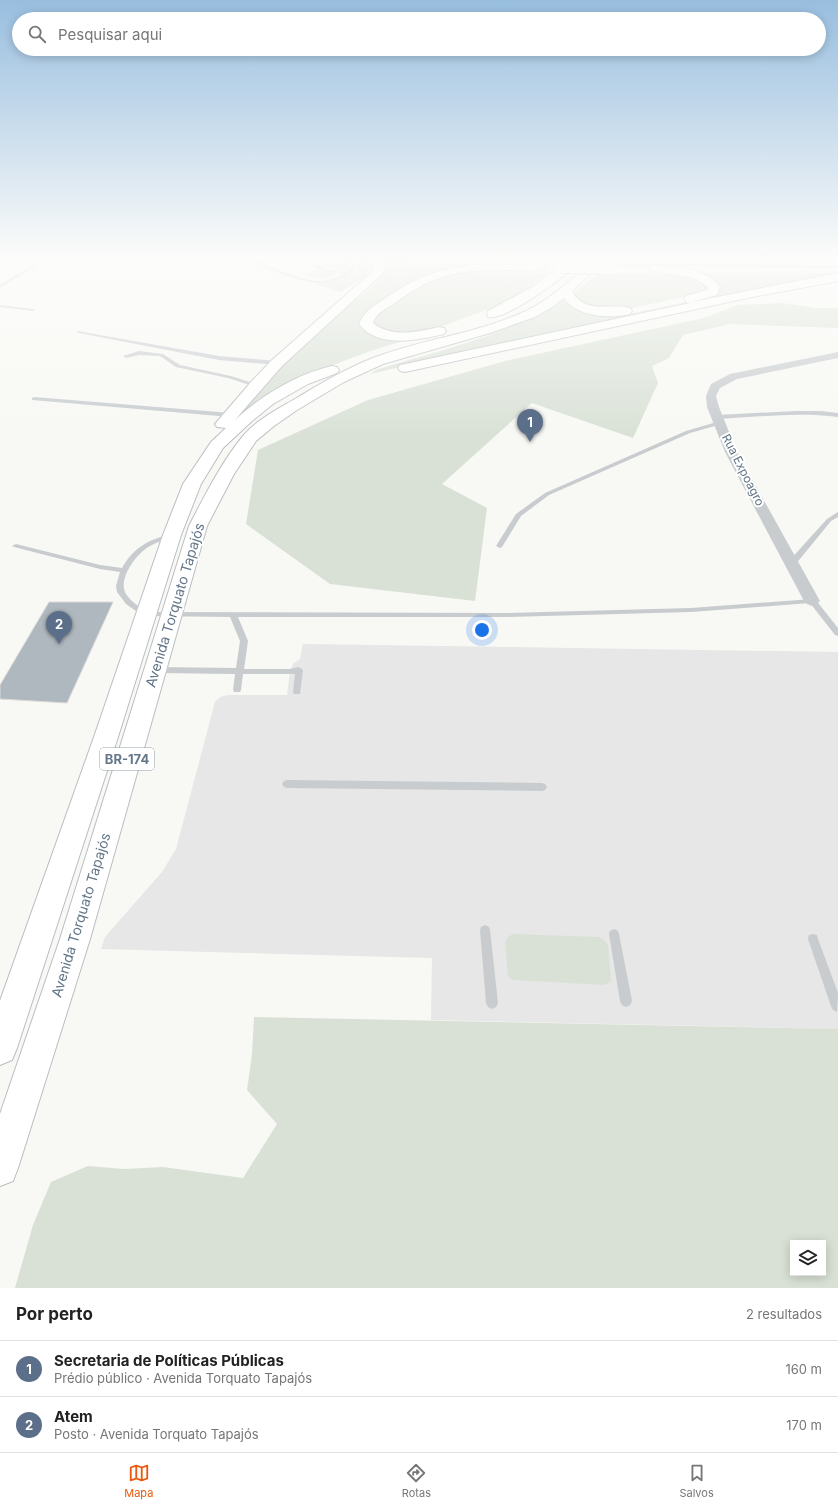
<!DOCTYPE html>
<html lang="pt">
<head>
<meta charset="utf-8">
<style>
	:root { --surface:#fff; --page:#f6f6f6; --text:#222; --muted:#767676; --line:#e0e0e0; --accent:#ea580c }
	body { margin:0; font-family:Inter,sans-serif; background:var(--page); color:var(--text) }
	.controls { position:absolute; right:12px; bottom:12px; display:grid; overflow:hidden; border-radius:0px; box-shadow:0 2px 10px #0003 }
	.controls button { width:36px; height:36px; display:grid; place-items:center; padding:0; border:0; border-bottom:1px solid var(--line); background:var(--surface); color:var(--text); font:20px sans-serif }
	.you { position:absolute; left:482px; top:630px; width:14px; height:14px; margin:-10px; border:3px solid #fff; border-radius:50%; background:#1a73e8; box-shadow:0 0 0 6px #1a73e833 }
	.badge { display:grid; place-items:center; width:26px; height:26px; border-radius:50%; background:var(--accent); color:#fff; font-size:13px; font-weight:700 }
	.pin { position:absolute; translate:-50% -33px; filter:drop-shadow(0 1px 2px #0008) }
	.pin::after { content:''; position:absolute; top:21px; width:14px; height:12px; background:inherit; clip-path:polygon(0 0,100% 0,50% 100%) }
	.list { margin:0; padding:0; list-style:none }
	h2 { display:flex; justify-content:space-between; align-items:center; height:52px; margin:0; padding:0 16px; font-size:17px }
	h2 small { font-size:13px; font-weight:400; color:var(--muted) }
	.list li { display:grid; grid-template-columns:26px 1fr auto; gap:12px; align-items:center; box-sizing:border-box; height:56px; padding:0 16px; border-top:1px solid var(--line) }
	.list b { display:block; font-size:15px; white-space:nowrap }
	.list p { margin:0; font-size:13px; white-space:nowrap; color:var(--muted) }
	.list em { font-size:13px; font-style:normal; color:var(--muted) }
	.icon { flex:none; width:22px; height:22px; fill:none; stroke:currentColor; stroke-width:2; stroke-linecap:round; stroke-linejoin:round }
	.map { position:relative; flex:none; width:838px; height:1288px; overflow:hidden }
	.search { position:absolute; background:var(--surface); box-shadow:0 2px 10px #0003; left:12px; right:12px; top:12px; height:44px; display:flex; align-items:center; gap:10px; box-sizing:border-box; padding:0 14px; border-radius:22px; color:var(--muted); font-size:15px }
	.sheet { height:164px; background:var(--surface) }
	nav { display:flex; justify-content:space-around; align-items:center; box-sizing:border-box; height:56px; border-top:1px solid var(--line); background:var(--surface); font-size:11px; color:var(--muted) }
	nav a { display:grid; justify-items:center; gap:2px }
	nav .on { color:var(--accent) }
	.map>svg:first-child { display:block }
</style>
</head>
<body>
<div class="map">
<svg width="838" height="1288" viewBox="0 0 838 1288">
	<rect width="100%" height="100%" fill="#f8f8f5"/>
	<polygon fill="#e6e7e6" points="303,644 838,652 838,1029 431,1020 432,958 101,949 105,937 162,872 176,849 215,702 220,697 228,695 287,695 290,672 293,664 300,659"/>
	<g fill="#d9e1d6" fill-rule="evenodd">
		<path d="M350,256C360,256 369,255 372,265L369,275L340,292L316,284L337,280L357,270L359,264L345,259Z"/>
		<path d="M376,256L475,267L444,271L422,277L363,314C343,335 396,340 407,340C349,356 294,379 243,412C273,361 336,320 379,280L384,269Z"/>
		<polygon points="700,256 784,256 810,261 677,260"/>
		<polygon points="338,262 351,266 351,267 345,271 325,266"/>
		<polygon points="610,264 838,265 838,268 610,267"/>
		<polygon points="318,269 337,274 324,279 303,275"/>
		<polygon points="471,271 547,273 528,288 497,306 429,331 408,334 375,328 370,319 372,317 429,280 445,274"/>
		<path d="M697,273H838L439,358L370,374L376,370C423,355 472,344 516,324C532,317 547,307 562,299L568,304L578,309L629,314L706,298L719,287L712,279Z"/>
		<path d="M597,274C618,274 697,269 707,288L702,293L627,309L621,310L583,305L573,295L574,293Z"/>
		<polygon points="783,303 815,308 838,308 838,328 730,324 683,335 669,358 652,366 658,383 633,438 532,403 442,484 487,508 475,601 330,584 246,524 258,450 368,400 505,361 704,318 738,305"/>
		<polygon points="513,934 599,937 605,941 608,946 611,981 605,985 512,980 508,976 505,942 509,936"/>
		<path d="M254,1017L838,1029V1288H15L33,1225L51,1182L88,1166L124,1169L163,1167L243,1178L277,1124L247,1090L252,1055ZM793,1243H823V1273H793Z"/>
	</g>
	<polygon fill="#b0b8bf" stroke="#dadad7" points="49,602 113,602 67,703 0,699 0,685"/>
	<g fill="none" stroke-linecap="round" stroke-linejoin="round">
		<defs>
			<g id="highway">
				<path d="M366,256H378L385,263V270L380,276L282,366L235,420C262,395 297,374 332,366L337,367L339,370L337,373L308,384L273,404L252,421L223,448L201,484L181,535L118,737L17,1048L12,1060L0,1065V1001L94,737L163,535L183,484L211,442L226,428L217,427L215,424L251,382L272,360L372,272L373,264Z"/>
				<path d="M400,256C422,256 445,254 467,260L469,262L467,264L463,265L405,259Z"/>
				<path d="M573,256H585C574,271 506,321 488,317L487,314L488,311L534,286Z"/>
				<path d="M598,256H610L572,291C585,315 610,303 630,308L632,311L630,314C609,319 577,317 564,298L552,307L535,317L490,333L383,364L344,382L297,410L274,426L256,441L234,474L207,526L90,939L18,1168L13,1181L0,1186V1114L60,939L189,526C205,495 221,463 243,436C256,420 278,409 295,399C320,384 345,369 373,358C422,339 477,334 526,311C553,298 575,276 598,256Z"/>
				<polygon points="613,258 838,260 838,266 609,263 607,261 609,259"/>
				<path d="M491,264H540L544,265L546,267L544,269L540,270C508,271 471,267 440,278C423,283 409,293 395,303C386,309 376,313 373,323C392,338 417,332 439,327L444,328L446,331L444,334C419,340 377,349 359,324C364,310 376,305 387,297C423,273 447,266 491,264Z"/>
				<path d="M655,266C677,268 706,267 720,287L717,295L692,302L838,273V281L752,297L405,372L400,371L398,368L400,365L405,364L690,303L686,302L684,299L686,296L707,290L708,288C693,272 670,276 651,271L649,269L651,267Z"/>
			</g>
		</defs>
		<use href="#highway" stroke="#babec1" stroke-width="2"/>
		<g fill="#c8cccf" fill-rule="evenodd">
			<polygon points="47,256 52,256 0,288 0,285"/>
			<path d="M241,256H247C269,265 297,281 321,281C329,281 337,277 344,273L328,272L288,256H294L330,270L347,272L353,266L329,256H336L357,265C355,271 349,274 344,277C336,280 328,283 320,283C301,283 258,266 241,256Z"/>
			<polygon points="0,305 33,309 35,310 33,311 0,307"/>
			<polygon points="77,331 219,356 277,361 280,363 277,365 219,360 79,333 77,332"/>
			<polygon points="139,351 163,354 180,365 231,376 259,385 256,387 228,378 176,367 160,356 139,355 126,358 123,356"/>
			<polygon points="34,397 231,413 234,415 231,417 32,400 32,398"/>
			<path d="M796,411H821L838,413V417C798,412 757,417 717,419L714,417L717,415Z"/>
			<polygon points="720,421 722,422 722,424 690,433 549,495 521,516 502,547 500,548 496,546 516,514 545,493 686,431"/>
			<polygon points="838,512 838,517 831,521 795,565 789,565 788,563 789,561 827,519"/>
			<path d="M171,534L173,535L174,536L173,537C166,540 157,542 150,546C137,553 117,579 126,594C131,602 140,607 148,612L505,613L691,608L812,599H815L838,628V636L835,635L810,603L691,612L505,617H238L248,641L244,669H290L299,667L303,670L300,694H294L293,692L295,674H243L241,690L240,692H234L233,690L235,674L157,673L153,670L157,667L236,668L240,641L230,617L143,616L126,604L117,592L116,586L120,572L100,569L14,547L12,546L16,544L100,565L122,568C134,547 148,540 171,534Z"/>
			<polygon points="287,780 542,783 545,784 547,787 545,790 542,791 287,788 284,787 282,784 284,781"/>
			<polygon points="485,925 489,927 490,930 498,1003 496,1007 492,1009 488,1007 486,1003 480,930 481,927"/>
			<polygon points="614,929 618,931 619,934 632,1001 630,1005 626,1007 622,1005 620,1001 609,934 610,931"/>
			<polygon points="813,934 817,935 818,939 838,993 837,1012 833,1010 831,1006 808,939 809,935"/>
		</g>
		<polygon fill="#c8cccf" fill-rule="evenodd" points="838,352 838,358 737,379 720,388 716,396 719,407 737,452 820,601 817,604 812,606 807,604 804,601 725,452 707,407 706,396 711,384 730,374"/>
		<use href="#highway" fill="#fff" fill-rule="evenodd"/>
		<defs>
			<polyline id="highway-bridge" points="560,267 613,268"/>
		</defs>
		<use href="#highway-bridge" stroke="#babec1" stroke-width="14" stroke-linecap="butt"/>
		<use href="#highway-bridge" stroke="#fff" stroke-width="12"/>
	</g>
	<linearGradient id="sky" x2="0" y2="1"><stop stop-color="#98bedf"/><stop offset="0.59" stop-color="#fcfcfa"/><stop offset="1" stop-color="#fcfcfa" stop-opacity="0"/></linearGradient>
	<rect width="838" height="437" fill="url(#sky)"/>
	<g text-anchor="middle" stroke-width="4" stroke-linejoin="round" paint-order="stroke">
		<g font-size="12" fill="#647789" stroke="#fff">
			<text transform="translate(743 470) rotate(63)" y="4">Rua Expoagro</text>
		</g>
		<rect fill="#fff" stroke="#92a0ac" stroke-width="1" x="100" y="748" width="54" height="22" rx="3"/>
		<g font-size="13" font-weight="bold" fill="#647789">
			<text x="127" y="764">BR-174</text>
		</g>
		<g font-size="14" fill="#647789" stroke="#fff">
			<text transform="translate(175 605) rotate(-73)" y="5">Avenida Torquato Tapajós</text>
			<text transform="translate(81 915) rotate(-73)" y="5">Avenida Torquato Tapajós</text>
		</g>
	</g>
</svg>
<div class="controls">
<button><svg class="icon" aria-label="layers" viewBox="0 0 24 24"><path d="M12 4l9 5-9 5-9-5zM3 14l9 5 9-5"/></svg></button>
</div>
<div class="you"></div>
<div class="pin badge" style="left:530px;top:442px;background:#5c6f8a">1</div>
<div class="pin badge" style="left:59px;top:644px;background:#5c6f8a">2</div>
<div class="search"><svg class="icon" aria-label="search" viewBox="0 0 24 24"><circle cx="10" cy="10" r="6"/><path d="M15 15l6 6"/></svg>Pesquisar aqui</div>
</div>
<section class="sheet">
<h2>Por perto<small>2 resultados</small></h2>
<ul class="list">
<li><span class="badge" style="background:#5c6f8a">1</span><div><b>Secretaria de Políticas Públicas</b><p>Prédio público · Avenida Torquato Tapajós</p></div><em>160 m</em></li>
<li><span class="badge" style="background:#5c6f8a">2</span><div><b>Atem</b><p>Posto · Avenida Torquato Tapajós</p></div><em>170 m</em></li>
</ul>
</section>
<nav>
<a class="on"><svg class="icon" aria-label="map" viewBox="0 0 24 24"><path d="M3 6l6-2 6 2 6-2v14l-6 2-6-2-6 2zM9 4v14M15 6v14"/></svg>Mapa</a>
<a><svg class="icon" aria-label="directions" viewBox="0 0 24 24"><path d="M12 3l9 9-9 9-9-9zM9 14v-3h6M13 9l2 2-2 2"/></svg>Rotas</a>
<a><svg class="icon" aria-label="saved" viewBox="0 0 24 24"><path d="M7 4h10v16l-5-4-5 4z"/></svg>Salvos</a>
</nav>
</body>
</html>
